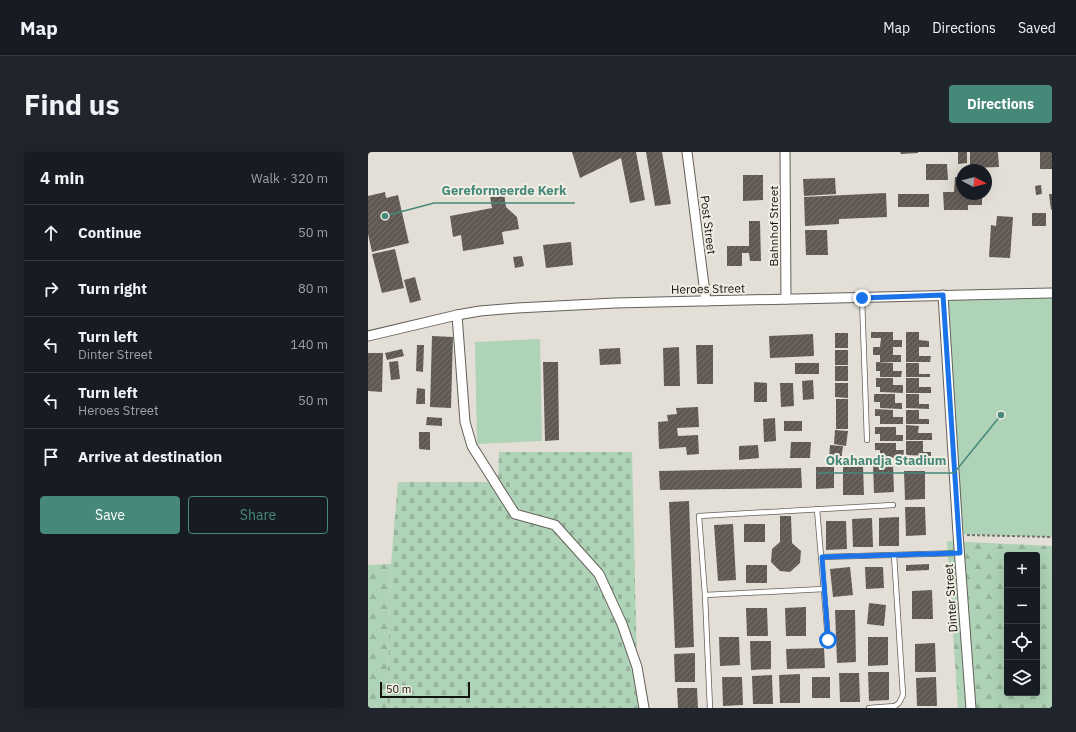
<!DOCTYPE html>
<html lang="en">
<head>
<meta charset="utf-8">
<style>
	:root { --surface:#171b24; --page:#20242c; --text:#f1f3f6; --muted:#9ea1a6; --line:#363941; --accent:#46887a }
	body { margin:0; font-family:"IBM Plex Sans",sans-serif; background:var(--page); color:var(--text) }
	.controls { position:absolute; right:12px; bottom:12px; display:grid; overflow:hidden; border-radius:4px; box-shadow:0 4px 16px #0002 }
	.controls button { width:36px; height:36px; display:grid; place-items:center; padding:0; border:0; border-bottom:1px solid var(--line); background:var(--surface); color:var(--text); font:20px sans-serif }
	.compass { position:absolute; left:588px; top:12px; width:36px; height:36px; border-radius:50%; background:var(--surface); box-shadow:0 4px 16px #0002; rotate:97deg }
	.scale { position:absolute; left:12px; bottom:10px; width:90px; box-sizing:border-box; padding-left:4px; border:2px solid #13120f; border-top:0; font-size:11px; line-height:14px; white-space:nowrap; color:#13120f; -webkit-text-stroke:3px #f0ede3; paint-order:stroke }
	.stop { position:absolute; width:12px; height:12px; margin:-9px; border:3px solid #1a73e8; border-radius:50%; background:#fff }
	.stop.end { background:#1a73e8; border-color:#fff; box-shadow:0 1px 4px #0008 }
	.list { margin:0; padding:0; list-style:none }
	h2 { display:flex; justify-content:space-between; align-items:center; height:52px; margin:0; padding:0 16px; font-size:17px }
	h2 small { font-size:13px; font-weight:400; color:var(--muted) }
	.list li { display:grid; grid-template-columns:26px 1fr auto; gap:12px; align-items:center; box-sizing:border-box; height:56px; padding:0 16px; border-top:1px solid var(--line) }
	.list b { display:block; font-size:15px; white-space:nowrap }
	.list p { margin:0; font-size:13px; white-space:nowrap; color:var(--muted) }
	.list em { font-size:13px; font-style:normal; color:var(--muted) }
	.actions { display:flex; gap:8px; padding:12px 16px }
	.actions a { flex:1; padding:9px 0; border:1px solid var(--accent); border-radius:4px; text-align:center; font-size:14px; color:var(--accent) }
	.actions .main { background:var(--accent); color:#fff }
	.icon { flex:none; width:22px; height:22px; fill:none; stroke:currentColor; stroke-width:2; stroke-linecap:round; stroke-linejoin:round }
	.map { position:relative; flex:none; width:684px; height:556px; overflow:hidden; border-radius:4px }
	header { display:flex; align-items:center; gap:24px; box-sizing:border-box; height:56px; padding:0 20px; background:var(--surface); border-bottom:1px solid var(--line) }
	header strong { font-size:19px }
	nav { display:flex; gap:22px; margin-inline-start:auto; font-size:14px }
	.intro { display:flex; align-items:center; justify-content:space-between; box-sizing:border-box; height:96px; padding:0 24px }
	h1 { margin:0; font-size:28px }
	.button { padding:10px 18px; border-radius:4px; background:var(--accent); color:#fff; font-size:14px; font-weight:700 }
	main { display:flex; gap:24px; padding:0 24px }
	aside { flex:1; background:var(--surface); border-radius:4px; box-shadow:0 4px 16px #0002 }
	.map>svg:first-child { display:block }
</style>
</head>
<body>
<header>
<strong>Map</strong>
<nav><a>Map</a><a>Directions</a><a>Saved</a></nav>
</header>
<div class="intro"><h1>Find us</h1><a class="button">Directions</a></div>
<main>
<aside>
<h2>4 min<small>Walk · 320 m</small></h2>
<ul class="list">
<li><svg class="icon" aria-label="ahead" viewBox="0 0 24 24"><path d="M12 20V5M6 11l6-6 6 6"/></svg><div><b>Continue</b></div><em>50 m</em></li>
<li><svg class="icon" aria-label="right" viewBox="0 0 24 24"><path d="M7 20v-9h11M14 6l5 5-5 5"/></svg><div><b>Turn right</b></div><em>80 m</em></li>
<li><svg class="icon" aria-label="left" viewBox="0 0 24 24"><path d="M17 20v-9H6M10 6l-5 5 5 5"/></svg><div><b>Turn left</b><p>Dinter Street</p></div><em>140 m</em></li>
<li><svg class="icon" aria-label="left" viewBox="0 0 24 24"><path d="M17 20v-9H6M10 6l-5 5 5 5"/></svg><div><b>Turn left</b><p>Heroes Street</p></div><em>50 m</em></li>
<li><svg class="icon" aria-label="arrive" viewBox="0 0 24 24"><path d="M6 21V4h12l-3 4 3 4H6"/></svg><div><b>Arrive at destination</b></div></li>
</ul>
<div class="actions"><a class="main">Save</a><a>Share</a></div>
</aside>
<div class="map">
<svg width="684" height="556" viewBox="0 0 684 556">
	<defs>
		<pattern id="forest-firs" width="22" height="20" patternUnits="userSpaceOnUse"><rect width="22" height="20" fill="#aed3b6"/><path d="M5 1l3.5 6h-7zM16 11l3.5 6h-7z" fill="#95b49b"/></pattern>
		<pattern id="cemetery-stones" width="16" height="16" patternUnits="userSpaceOnUse"><rect width="16" height="16" fill="#aed3b6"/><path d="M2 7V4a2 2 0 0 1 4 0v3zM10 15v-3a2 2 0 0 1 4 0v3z" fill="#95b49b"/></pattern>
		<pattern id="building-hatch" width="6" height="6" patternUnits="userSpaceOnUse"><rect width="6" height="6" fill="#605953"/><path d="M-1 1l2-2M0 6l6-6M5 7l2-2" fill="none" stroke="#76716c"/></pattern>
	</defs>
	<rect width="100%" height="100%" fill="#e3dfd6"/>
	<g fill="#aed3b6">
		<polygon points="684,141 684,385 590,382 575,143"/>
		<polygon points="172,187 174,289 109,292 107,190"/>
	</g>
	<g fill="url(#forest-firs)" fill-rule="evenodd">
		<path d="M579,389L684,394V556H590ZM639,403H669V541H639Z"/>
		<polygon points="23,412 19,556 0,556 0,413"/>
	</g>
	<polygon fill="url(#cemetery-stones)" points="131,300 264,300 269,515 276,556 19,556 23,412 30,330 130,330"/>
	<g fill="url(#building-hatch)">
		<polygon points="204,0 268,0 277,48 262,51 253,6 212,26"/>
		<polygon points="278,0 294,0 303,52 287,54"/>
		<polygon points="532,0 550,0 550,1 533,2"/>
		<polygon points="590,0 599,0 599,11 590,12"/>
		<polygon points="602,0 630,0 631,15 602,16"/>
		<rect x="672" y="0" width="12" height="17"/>
		<polygon points="558,12 579,12 580,28 558,28"/>
		<polygon points="375,23 395,23 395,48 375,49"/>
		<polygon points="587,25 594,25 594,42 614,42 614,53 600,53 600,58 576,58 575,40 586,40"/>
		<polygon points="467,26 468,42 436,44 435,27"/>
		<polygon points="673,33 674,42 668,43 667,34"/>
		<polygon points="17,40 18,46 30,43 41,91 4,100 0,82 0,44"/>
		<polygon points="136,41 138,55 149,65 151,77 134,80 136,92 95,99 93,83 85,85 82,64 124,56 122,44"/>
		<polygon points="518,41 519,65 471,67 471,72 437,74 436,45"/>
		<rect x="530" y="42" width="31" height="13"/>
		<polygon points="681,42 684,42 684,57 683,58"/>
		<rect x="664" y="61" width="14" height="13"/>
		<polygon points="629,64 645,65 642,106 621,105 623,73 628,74"/>
		<polygon points="381,69 392,69 393,109 382,109 381,101 374,101 374,114 359,114 359,94 381,94"/>
		<polygon points="437,78 459,78 460,103 438,103"/>
		<polygon points="203,90 205,113 178,116 175,93"/>
		<polygon points="27,97 36,136 14,141 4,102"/>
		<polygon points="154,104 156,114 147,116 145,105"/>
		<polygon points="47,125 53,148 42,151 36,128"/>
		<polygon points="503,180 525,180 525,188 534,188 534,195 525,195 525,203 533,203 533,210 512,210 512,203 505,203 505,195 512,195 513,186 503,186"/>
		<polygon points="538,180 551,180 551,188 561,189 561,195 551,195 551,204 563,204 562,210 538,210"/>
		<rect x="467" y="181" width="13" height="15"/>
		<polygon points="445,182 446,204 402,206 401,184"/>
		<polygon points="64,184 85,185 83,256 62,255"/>
		<polygon points="49,193 56,193 55,220 48,219"/>
		<polygon points="328,193 345,193 345,232 329,232"/>
		<polygon points="311,195 312,234 296,234 295,196"/>
		<polygon points="252,196 253,212 232,213 231,197"/>
		<polygon points="34,197 36,204 19,208 17,201"/>
		<rect x="467" y="198" width="13" height="15"/>
		<polygon points="0,201 15,201 14,240 0,239"/>
		<polygon points="30,209 32,227 23,228 21,210"/>
		<polygon points="175,210 190,210 191,288 177,289"/>
		<polygon points="508,210 525,211 525,219 534,219 533,225 512,225 512,219 508,219"/>
		<rect x="427" y="211" width="24" height="11"/>
		<polygon points="538,211 551,211 551,222 562,222 562,225 538,225"/>
		<rect x="467" y="214" width="13" height="15"/>
		<polygon points="508,226 525,226 525,233 535,233 535,241 512,240 512,235 508,235"/>
		<polygon points="538,226 551,226 551,235 563,235 563,241 538,241"/>
		<polygon points="445,228 446,247 435,248 434,229"/>
		<polygon points="386,230 399,231 399,250 386,250"/>
		<polygon points="412,231 425,231 426,254 413,255"/>
		<polygon points="467,231 480,231 480,246 467,245"/>
		<polygon points="49,236 57,237 57,252 48,252"/>
		<polygon points="506,242 527,242 527,251 534,251 534,257 512,256 512,250 506,250"/>
		<polygon points="538,242 551,242 551,252 561,252 561,257 538,256"/>
		<rect x="468" y="247" width="12" height="30"/>
		<polygon points="330,255 331,275 309,276 310,284 330,283 331,302 319,303 318,295 291,297 290,270 300,269 299,263 309,262 308,256"/>
		<polygon points="507,257 525,258 525,265 535,265 535,272 512,272 512,264 507,264"/>
		<polygon points="538,258 551,258 551,267 561,267 561,272 538,272"/>
		<polygon points="59,265 74,266 74,274 58,273"/>
		<polygon points="407,266 408,289 396,290 395,267"/>
		<rect x="416" y="269" width="18" height="10"/>
		<polygon points="538,273 551,274 550,281 564,281 564,288 538,288"/>
		<polygon points="507,275 528,275 528,283 535,283 535,289 512,289 512,282 507,282"/>
		<polygon points="467,278 480,279 478,294 466,292"/>
		<polygon points="51,280 62,280 62,298 51,297"/>
		<polygon points="538,289 555,289 555,300 563,300 563,304 538,303"/>
		<polygon points="423,290 443,290 442,306 422,306"/>
		<polygon points="507,291 528,291 528,298 536,298 535,306 512,305 512,298 507,298"/>
		<polygon points="390,293 391,306 371,308 371,294"/>
		<polygon points="462,293 475,294 473,309 461,307"/>
		<polygon points="505,312 525,312 526,340 506,341"/>
		<polygon points="495,314 496,343 475,343 475,315"/>
		<polygon points="448,315 466,315 466,336 448,337"/>
		<polygon points="433,316 434,336 292,338 291,319"/>
		<polygon points="536,319 557,319 557,347 537,348"/>
		<polygon points="321,349 326,495 307,496 301,350"/>
		<polygon points="537,355 557,355 558,383 538,384"/>
		<polygon points="412,364 423,364 424,391 433,399 432,411 422,420 412,419 403,410 404,397 412,390"/>
		<polygon points="531,365 531,394 511,394 511,366"/>
		<polygon points="504,366 505,395 485,395 484,367"/>
		<polygon points="458,369 478,369 479,397 458,398"/>
		<polygon points="365,372 368,428 350,429 346,373"/>
		<rect x="376" y="372" width="21" height="18"/>
		<polygon points="561,412 561,418 538,419 538,413"/>
		<rect x="378" y="413" width="21" height="18"/>
		<polygon points="482,415 485,443 465,445 462,417"/>
		<polygon points="497,415 515,415 516,436 498,437"/>
		<polygon points="564,438 565,467 544,467 544,439"/>
		<polygon points="501,451 518,453 516,474 499,472"/>
		<polygon points="438,455 438,484 418,484 417,456"/>
		<polygon points="378,456 399,456 400,484 379,484"/>
		<polygon points="467,458 487,458 488,510 469,511"/>
		<polygon points="351,485 371,485 372,513 352,514"/>
		<polygon points="500,485 520,485 520,513 500,514"/>
		<polygon points="382,489 403,489 403,517 383,518"/>
		<polygon points="567,491 568,520 547,520 547,492"/>
		<polygon points="456,496 457,516 419,517 418,497"/>
		<polygon points="327,501 327,530 307,530 306,502"/>
		<polygon points="500,520 521,520 521,548 501,549"/>
		<polygon points="471,521 491,521 492,550 472,550"/>
		<polygon points="432,522 432,551 412,551 411,523"/>
		<polygon points="404,523 405,552 385,552 384,524"/>
		<polygon points="354,525 374,525 375,553 355,554"/>
		<rect x="444" y="525" width="18" height="21"/>
		<polygon points="568,525 569,554 549,554 548,526"/>
		<polygon points="309,536 329,536 330,556 310,556"/>
	</g>
	<g fill="none" stroke-linecap="round" stroke-linejoin="round">
		<defs>
			<g id="lane">
				<polyline points="494,146 499,288"/>
				<polyline points="449,357 460,488"/>
				<polyline points="454,405 592,401"/>
				<polyline points="337,443 456,437"/>
				<polyline points="342,556 337,443 331,364 525,353"/>
				<polyline points="501,556 527,554 531,551 535,543 526,403"/>
			</g>
			<g id="street">
				<polyline points="319,0 338,149"/>
				<polyline points="417,0 418,147"/>
				<polyline points="575,143 590,382 603,556"/>
				<polyline points="89,163 97,270 104,294 147,362 187,373 231,422 254,472 269,515 276,556"/>
				<polyline points="0,184 89,163 112,159 149,156 247,151 684,141"/>
			</g>
		</defs>
		<use href="#lane" stroke="#65615a" stroke-width="6"/>
		<use href="#street" stroke="#65615a" stroke-width="11"/>
		<polyline stroke="#73716b" stroke-width="2" stroke-dasharray="3 2" stroke-linecap="butt" points="599,383 684,385"/>
		<use href="#lane" stroke="#fff" stroke-width="4.5"/>
		<use href="#street" stroke="#fff" stroke-width="9"/>
	</g>
	<g fill="none" stroke-linecap="round" stroke-linejoin="round">
		<polyline stroke="#1a73e8" stroke-width="5" points="460,488 454,405 592,401 575,143 494,146"/>
	</g>
	<g text-anchor="middle" stroke-width="4" stroke-linejoin="round" paint-order="stroke">
		<g font-size="12" fill="#13120f" stroke="#f0ede3">
			<text transform="translate(340 73) rotate(83)" y="4">Post Street</text>
			<text transform="translate(406 74) rotate(-90)" y="4">Bahnhof Street</text>
			<text transform="translate(340 137) rotate(-1)" y="4">Heroes Street</text>
			<text transform="translate(583 446) rotate(-94)" y="4">Dinter Street</text>
		</g>
	</g>
	<path fill="none" stroke="#46887a" stroke-width="1.5" d="M17 64L66 51H207M633 263L586 321H449"/>
	<g fill="#46887a" stroke="#f0ede3" stroke-width="1.5">
		<circle cx="17" cy="64" r="4"/>
		<circle cx="633" cy="263" r="4"/>
	</g>
	<g font-size="13" text-anchor="middle" font-weight="bold" fill="#46887a" stroke="#f0ede3" stroke-width="4" stroke-linejoin="round" paint-order="stroke">
		<text x="136" y="43">Gereformeerde Kerk</text>
		<text x="518" y="313">Okahandja Stadium</text>
	</g>
</svg>
<div class="controls">
<button>+</button>
<button>−</button>
<button><svg class="icon" aria-label="locate" viewBox="0 0 24 24"><circle cx="12" cy="12" r="6"/><path d="M12 2v4M12 18v4M2 12h4M18 12h4"/></svg></button>
<button><svg class="icon" aria-label="layers" viewBox="0 0 24 24"><path d="M12 4l9 5-9 5-9-5zM3 14l9 5 9-5"/></svg></button>
</div>
<svg class="compass" viewBox="-18 -18 36 36"><path d="M0-13l5 13h-10z" fill="#e53935"/><path d="M0 13l5-13h-10z" fill="#9ea1a6"/></svg>
<div class="scale">50 m</div>
<div class="stop" style="left:460px;top:488px"></div>
<div class="stop end" style="left:494px;top:146px"></div>
</div>
</main>
</body>
</html>
